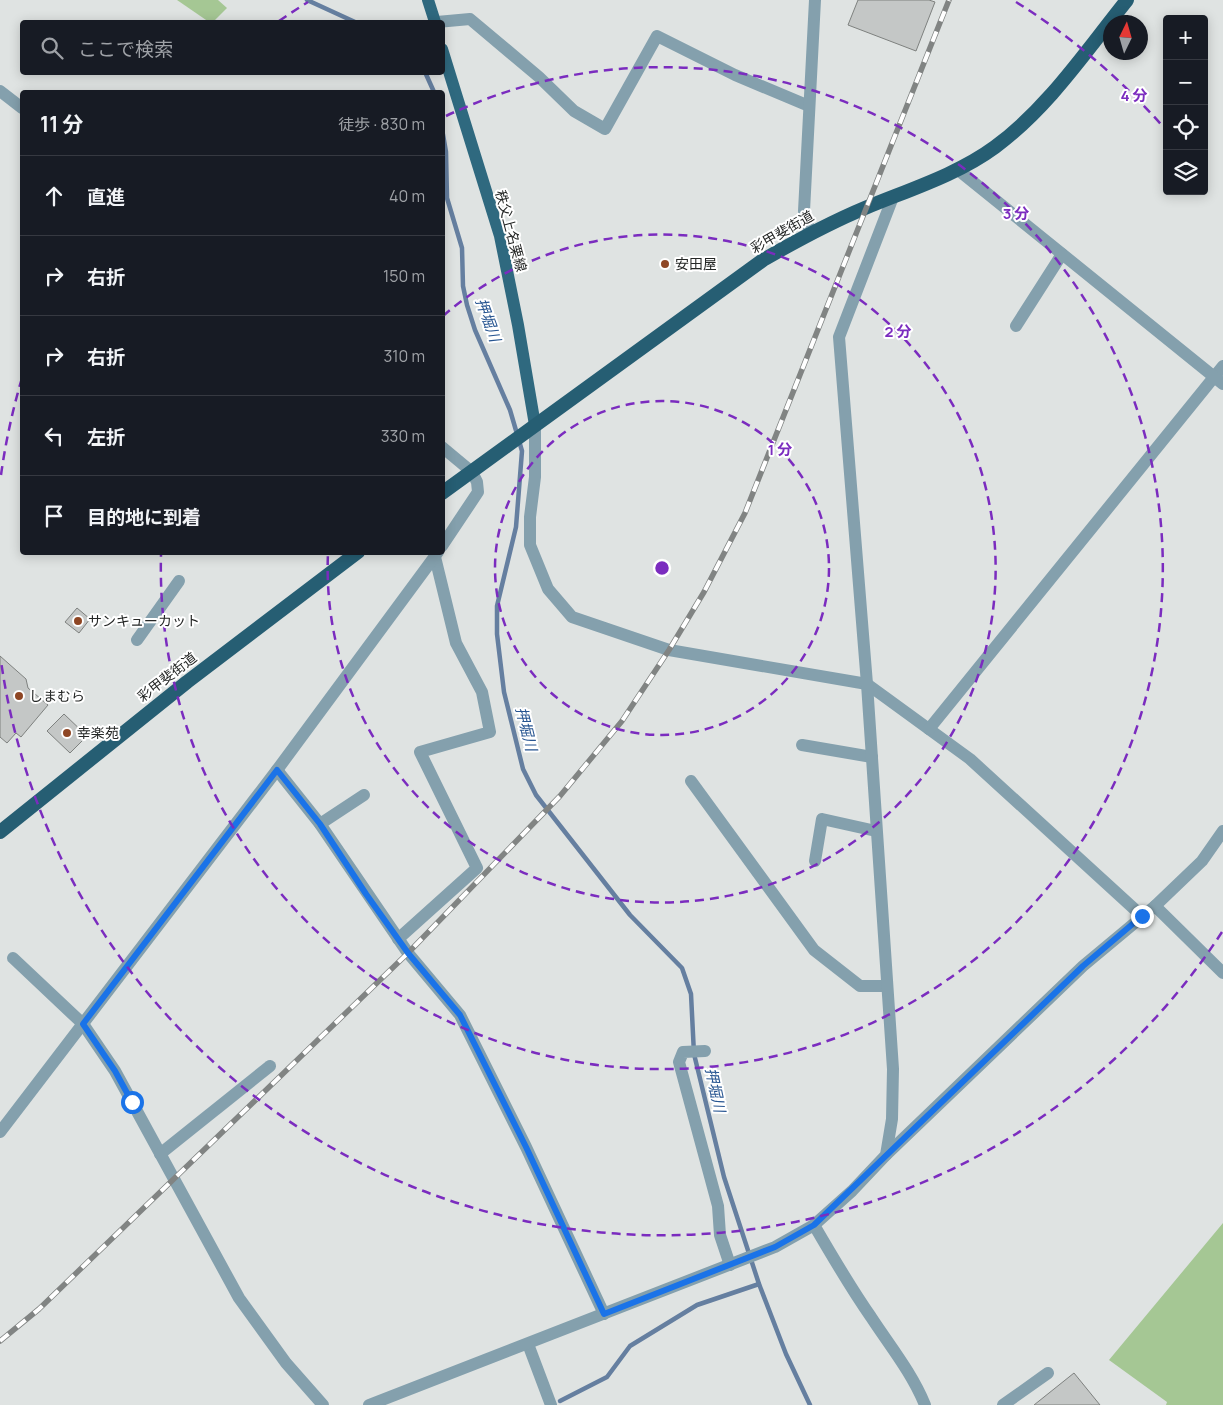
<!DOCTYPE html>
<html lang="ja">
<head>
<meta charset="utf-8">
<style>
	:root { --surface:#171b24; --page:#20242c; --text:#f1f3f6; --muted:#9ea1a6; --line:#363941 }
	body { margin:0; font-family:Manrope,"Noto Sans JP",sans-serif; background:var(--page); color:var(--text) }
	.controls { position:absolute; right:15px; top:15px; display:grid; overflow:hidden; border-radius:5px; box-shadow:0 2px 12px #0003 }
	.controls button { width:45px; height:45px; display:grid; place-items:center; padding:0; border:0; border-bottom:1px solid var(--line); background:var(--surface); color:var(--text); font:25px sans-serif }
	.compass { position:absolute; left:1103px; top:15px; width:45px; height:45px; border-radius:50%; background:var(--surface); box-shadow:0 2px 12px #0003; rotate:5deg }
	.stop { position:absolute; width:15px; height:15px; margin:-11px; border:4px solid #1a73e8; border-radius:50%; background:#fff }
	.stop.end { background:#1a73e8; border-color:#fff; box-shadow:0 1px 5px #0008 }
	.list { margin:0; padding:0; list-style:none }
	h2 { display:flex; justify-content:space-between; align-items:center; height:65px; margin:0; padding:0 20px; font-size:21px }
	h2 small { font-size:16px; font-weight:400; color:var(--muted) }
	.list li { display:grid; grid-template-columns:32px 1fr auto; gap:15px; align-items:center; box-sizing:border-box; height:80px; padding:0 20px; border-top:1px solid var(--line) }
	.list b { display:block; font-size:19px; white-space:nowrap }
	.list em { font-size:16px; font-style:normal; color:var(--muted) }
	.icon { flex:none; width:28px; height:28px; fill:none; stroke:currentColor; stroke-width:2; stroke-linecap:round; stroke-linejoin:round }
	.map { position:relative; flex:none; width:1223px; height:1405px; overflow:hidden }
	.search { position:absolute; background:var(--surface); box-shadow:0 2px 12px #0003; left:20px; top:20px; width:425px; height:55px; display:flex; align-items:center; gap:12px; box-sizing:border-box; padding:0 18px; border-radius:5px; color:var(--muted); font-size:19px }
	.panel { position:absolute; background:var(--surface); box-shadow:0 2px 12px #0003; left:20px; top:90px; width:425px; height:465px; border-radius:5px }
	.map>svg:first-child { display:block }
</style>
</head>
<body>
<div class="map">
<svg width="1223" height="1405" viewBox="0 0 1223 1405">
	<rect width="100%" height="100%" fill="#dfe3e2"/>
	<g fill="#a5c794">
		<polygon points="177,0 218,0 227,8 213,22 209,22"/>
		<polygon points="1223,1223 1223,1405 1166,1405 1167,1402 1109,1360"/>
	</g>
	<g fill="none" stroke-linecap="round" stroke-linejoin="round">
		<g stroke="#657fa0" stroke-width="4.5">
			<polyline points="307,0 355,22"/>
			<polyline points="425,72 434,92"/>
			<polyline points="442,129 446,152 447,198 462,248 463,286 467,305 475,330 510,410 522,451 516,527 497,606 497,634 504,692 523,769 536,795 630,915 682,968 691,994 694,1054 724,1177 759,1284 786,1354 810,1405"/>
			<polyline points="560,1401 607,1377 630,1346 697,1305 759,1284"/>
		</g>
	</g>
	<g fill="#c4c7c6" stroke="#7e817f">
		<polygon points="858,0 929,0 935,2 916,51 848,25"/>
		<polygon points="77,608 90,619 79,633 65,622"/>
		<polygon points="0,656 26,679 28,688 48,705 21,737 16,733 7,743 0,737"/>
		<polygon points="64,714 87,736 70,753 47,731"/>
		<polygon points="1074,1373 1100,1405 1034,1405"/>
	</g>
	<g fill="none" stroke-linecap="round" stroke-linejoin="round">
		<g stroke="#84a0ad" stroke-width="12">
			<polyline points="437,22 470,19 539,77 574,111 605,129 657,36 735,75 809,106"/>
			<polyline points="0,91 22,108"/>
			<polyline points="810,233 804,211 815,0"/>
			<polyline points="1016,326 1062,254"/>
			<polyline points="535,425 535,477 530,517 530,545 548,589 572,617 669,650 867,684 970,759 1142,916"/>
			<polyline points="442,447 472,472"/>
			<polyline points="137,640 179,581"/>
			<polyline points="929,729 1223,366"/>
			<polyline points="802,745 872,757"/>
			<polyline points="277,770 320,824 408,953 460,1015 526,1147 604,1314"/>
			<polyline points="691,781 814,950 860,986 886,986"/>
			<polyline points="320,824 364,795"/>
			<polyline points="815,861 822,819 876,831"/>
			<polyline points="1155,906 1223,973"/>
			<polyline points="398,939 477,868 420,752 490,732 482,692 456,643 435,557"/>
			<polyline points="13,958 83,1024 115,1071 239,1298 286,1363 323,1405"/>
			<polyline points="705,1051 683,1052 679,1062 718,1206 720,1235 730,1265"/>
			<polyline points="160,1154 270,1066"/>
			<polyline points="886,1155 1083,966 1155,906 1202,861 1223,831"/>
			<path d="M814,1225C832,1256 850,1287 871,1317C890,1346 912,1373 925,1405"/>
			<polyline points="528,1344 551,1405"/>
			<polyline points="369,1405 775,1247 814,1225 852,1191 886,1155 892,1119 893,1069 867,684 839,337 893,197"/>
			<polyline points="1003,1405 1048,1373"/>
		</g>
		<g stroke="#84a0ad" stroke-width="12">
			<polyline points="957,169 1223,384"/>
			<polyline points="442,546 478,492 477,482 472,472"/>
			<polyline points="0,1132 277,770 438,552"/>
		</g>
		<g stroke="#2f697f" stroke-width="12">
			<polyline points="428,0 435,22"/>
			<polyline points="442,49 500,236 518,325 535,425"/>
		</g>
		<g stroke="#265e73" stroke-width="14">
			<path d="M442,493L763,260C796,241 829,223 865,208C908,190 957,175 995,147C1048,108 1086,51 1127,0"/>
			<polyline points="0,832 187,682 358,552"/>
		</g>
		<defs>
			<polyline id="rail" points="0,1341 39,1309 408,953 560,796 622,721 669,650 704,592 745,513 949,0"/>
		</defs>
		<use href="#rail" stroke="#818483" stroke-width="5.5"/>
		<use href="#rail" stroke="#fff" stroke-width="4" stroke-dasharray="11" stroke-linecap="butt"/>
	</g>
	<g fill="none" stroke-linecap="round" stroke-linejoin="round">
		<polyline stroke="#1a73e8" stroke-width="6" points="132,1102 115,1071 83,1024 277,770 320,824 366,894 408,953 460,1015 526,1147 604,1314 775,1247 814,1225 1083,966 1142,916"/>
	</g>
	<g fill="none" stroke="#7b2cbf" stroke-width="2.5" stroke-dasharray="9 6">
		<circle cx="662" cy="568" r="167"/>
		<path d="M443 316A334 334 0 1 1 328 553"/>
		<path d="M446 116A501 501 0 1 1 161 555"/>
		<path d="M1222 932A668 668 0 0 1 1 661M1 475A668 668 0 0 1 22 378M279 21A668 668 0 0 1 308 2M1016 2A668 668 0 0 1 1166 130"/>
	</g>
	<g fill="#8e4624" stroke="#fff" stroke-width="2">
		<circle cx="665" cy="264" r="5"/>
		<circle cx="78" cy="621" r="5"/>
		<circle cx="19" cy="696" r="5"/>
		<circle cx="67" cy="733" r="5"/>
	</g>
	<g text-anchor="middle" stroke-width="4" stroke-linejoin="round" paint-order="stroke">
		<g font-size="14" fill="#252726" stroke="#fff">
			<text transform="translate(511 231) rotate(75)" y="5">秩父上名栗線</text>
			<text transform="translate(782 232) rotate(-30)" y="5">彩甲斐街道</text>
			<text transform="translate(167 677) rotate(-38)" y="5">彩甲斐街道</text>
		</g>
		<g font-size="14" fill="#252726" stroke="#fff" text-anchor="start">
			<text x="675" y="269">安田屋</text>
			<text x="88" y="626">サンキューカット</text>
			<text x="29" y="701">しまむら</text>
			<text x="77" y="738">幸楽苑</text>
		</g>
		<g font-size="15" font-style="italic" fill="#275591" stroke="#fff">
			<text transform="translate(488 320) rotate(70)" y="5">押堀川</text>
			<text transform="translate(526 729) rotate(76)" y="5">押堀川</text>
			<text transform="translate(715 1090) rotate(78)" y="5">押堀川</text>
		</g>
	</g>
	<circle cx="662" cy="568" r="8" fill="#7b2cbf" stroke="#fff" stroke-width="2.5"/>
	<g font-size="15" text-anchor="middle" font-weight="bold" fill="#7b2cbf" stroke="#fff" stroke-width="4" stroke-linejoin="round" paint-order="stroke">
		<text x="1134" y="101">4 分</text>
		<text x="1016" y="219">3 分</text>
		<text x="898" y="337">2 分</text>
		<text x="780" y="455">1 分</text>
	</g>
</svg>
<div class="controls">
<button>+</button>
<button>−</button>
<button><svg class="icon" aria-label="locate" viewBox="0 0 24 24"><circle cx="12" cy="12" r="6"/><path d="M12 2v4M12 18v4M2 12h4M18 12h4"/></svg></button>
<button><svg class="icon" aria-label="layers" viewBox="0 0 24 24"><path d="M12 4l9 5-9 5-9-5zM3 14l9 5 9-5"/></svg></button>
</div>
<svg class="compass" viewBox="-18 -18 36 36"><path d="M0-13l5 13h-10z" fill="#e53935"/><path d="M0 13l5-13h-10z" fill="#9ea1a6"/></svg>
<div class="stop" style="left:132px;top:1102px"></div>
<div class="stop end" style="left:1142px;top:916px"></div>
<div class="search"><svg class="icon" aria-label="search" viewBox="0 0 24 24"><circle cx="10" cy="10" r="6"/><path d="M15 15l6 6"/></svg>ここで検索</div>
<section class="panel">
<h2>11 分<small>徒歩 · 830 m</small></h2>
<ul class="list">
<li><svg class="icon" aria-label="ahead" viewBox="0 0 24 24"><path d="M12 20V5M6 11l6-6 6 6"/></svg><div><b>直進</b></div><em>40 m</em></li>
<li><svg class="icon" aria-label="right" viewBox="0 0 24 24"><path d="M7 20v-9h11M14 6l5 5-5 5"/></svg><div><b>右折</b></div><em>150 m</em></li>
<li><svg class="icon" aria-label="right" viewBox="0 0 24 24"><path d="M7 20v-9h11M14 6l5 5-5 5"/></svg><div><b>右折</b></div><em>310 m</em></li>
<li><svg class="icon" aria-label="left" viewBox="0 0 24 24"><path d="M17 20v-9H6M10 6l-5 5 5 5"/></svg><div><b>左折</b></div><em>330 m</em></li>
<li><svg class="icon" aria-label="arrive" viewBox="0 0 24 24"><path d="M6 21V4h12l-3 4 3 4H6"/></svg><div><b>目的地に到着</b></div></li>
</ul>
</section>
</div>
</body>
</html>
